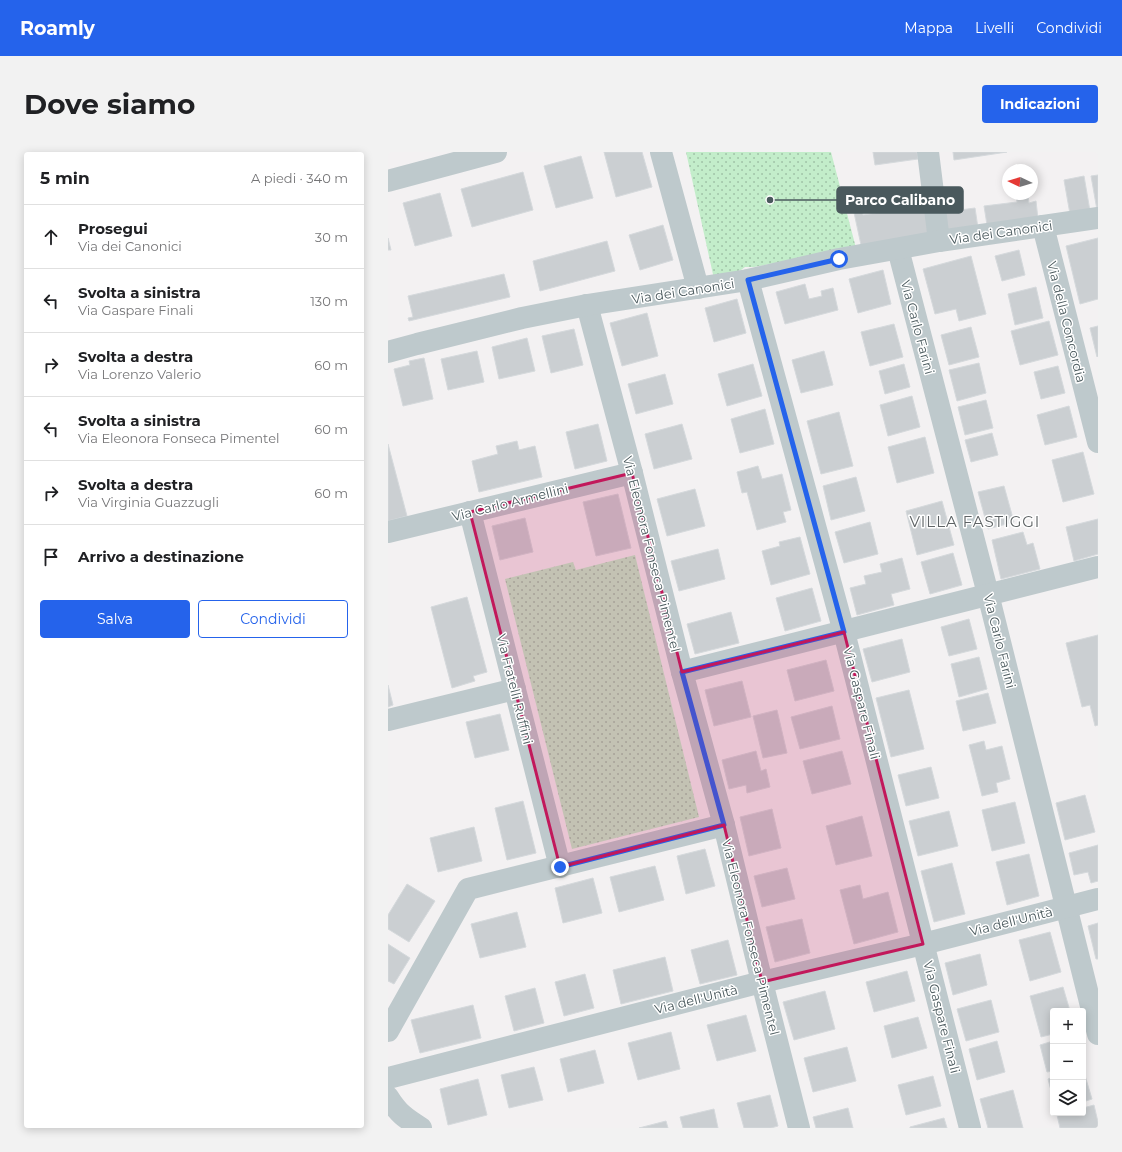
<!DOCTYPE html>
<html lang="it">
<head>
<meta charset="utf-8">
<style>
	:root { --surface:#fff; --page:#f2f2f2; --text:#202124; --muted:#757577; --line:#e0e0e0; --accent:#2563eb }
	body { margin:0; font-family:Montserrat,sans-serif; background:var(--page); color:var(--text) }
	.controls { position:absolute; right:12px; bottom:12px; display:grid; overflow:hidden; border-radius:4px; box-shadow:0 2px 10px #0003 }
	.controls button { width:36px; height:36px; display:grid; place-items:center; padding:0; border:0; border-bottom:1px solid var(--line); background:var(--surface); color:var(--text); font:20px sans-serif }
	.compass { position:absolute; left:614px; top:12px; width:36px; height:36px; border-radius:50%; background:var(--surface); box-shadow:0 2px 10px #0003; rotate:274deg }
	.stop { position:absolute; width:12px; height:12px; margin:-9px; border:3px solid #2563eb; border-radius:50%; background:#fff }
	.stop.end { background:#2563eb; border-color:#fff; box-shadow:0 1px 4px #0008 }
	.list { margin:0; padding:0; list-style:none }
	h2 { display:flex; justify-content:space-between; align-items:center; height:52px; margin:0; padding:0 16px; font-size:17px }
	h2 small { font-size:13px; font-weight:400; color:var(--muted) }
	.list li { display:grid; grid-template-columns:26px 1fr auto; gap:12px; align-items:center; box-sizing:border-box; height:64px; padding:0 16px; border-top:1px solid var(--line) }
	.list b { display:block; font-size:15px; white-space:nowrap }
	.list p { margin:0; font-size:13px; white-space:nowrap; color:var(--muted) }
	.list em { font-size:13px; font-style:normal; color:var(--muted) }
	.actions { display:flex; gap:8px; padding:12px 16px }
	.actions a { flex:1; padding:9px 0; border:1px solid var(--accent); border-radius:4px; text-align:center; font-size:14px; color:var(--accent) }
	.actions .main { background:var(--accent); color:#fff }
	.icon { flex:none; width:22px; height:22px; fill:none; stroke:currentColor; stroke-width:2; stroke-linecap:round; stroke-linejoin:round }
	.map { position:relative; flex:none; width:710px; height:976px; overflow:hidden; border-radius:4px }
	header { display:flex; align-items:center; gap:24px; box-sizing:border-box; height:56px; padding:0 20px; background:var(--accent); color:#fff }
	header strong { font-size:19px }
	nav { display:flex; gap:22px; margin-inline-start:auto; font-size:14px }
	.intro { display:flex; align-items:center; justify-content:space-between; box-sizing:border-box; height:96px; padding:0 24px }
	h1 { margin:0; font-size:28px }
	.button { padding:10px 18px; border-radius:4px; background:var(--accent); color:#fff; font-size:14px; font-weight:700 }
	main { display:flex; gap:24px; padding:0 24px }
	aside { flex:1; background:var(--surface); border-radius:4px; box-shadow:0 2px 10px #0003 }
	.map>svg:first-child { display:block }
</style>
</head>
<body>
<header>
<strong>Roamly</strong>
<nav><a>Mappa</a><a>Livelli</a><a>Condividi</a></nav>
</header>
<div class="intro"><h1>Dove siamo</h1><a class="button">Indicazioni</a></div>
<main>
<aside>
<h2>5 min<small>A piedi · 340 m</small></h2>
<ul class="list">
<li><svg class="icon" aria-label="ahead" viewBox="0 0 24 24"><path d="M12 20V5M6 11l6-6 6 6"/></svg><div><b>Prosegui</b><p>Via dei Canonici</p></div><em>30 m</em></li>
<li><svg class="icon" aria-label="left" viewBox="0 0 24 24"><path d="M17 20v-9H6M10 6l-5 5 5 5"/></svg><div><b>Svolta a sinistra</b><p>Via Gaspare Finali</p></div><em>130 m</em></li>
<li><svg class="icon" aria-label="right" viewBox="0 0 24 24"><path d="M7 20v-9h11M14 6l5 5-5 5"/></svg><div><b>Svolta a destra</b><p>Via Lorenzo Valerio</p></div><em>60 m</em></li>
<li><svg class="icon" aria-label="left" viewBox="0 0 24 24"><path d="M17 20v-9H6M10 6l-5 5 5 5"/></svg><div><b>Svolta a sinistra</b><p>Via Eleonora Fonseca Pimentel</p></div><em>60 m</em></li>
<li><svg class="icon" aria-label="right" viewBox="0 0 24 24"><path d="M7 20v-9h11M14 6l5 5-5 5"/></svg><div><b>Svolta a destra</b><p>Via Virginia Guazzugli</p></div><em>60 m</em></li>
<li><svg class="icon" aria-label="arrive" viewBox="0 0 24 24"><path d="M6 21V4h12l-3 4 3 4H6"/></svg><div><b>Arrivo a destinazione</b></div></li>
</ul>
<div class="actions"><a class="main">Salva</a><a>Condividi</a></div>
</aside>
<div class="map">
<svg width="710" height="976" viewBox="0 0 710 976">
	<defs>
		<pattern id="park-dots" width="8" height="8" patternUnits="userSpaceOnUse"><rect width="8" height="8" fill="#c3edca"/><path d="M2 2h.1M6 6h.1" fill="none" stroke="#a0c3a7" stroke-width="1.8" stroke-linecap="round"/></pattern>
	</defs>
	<rect width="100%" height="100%" fill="#f3f1f2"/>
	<g fill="url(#park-dots)">
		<polygon points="298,0 443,0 468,96 366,115 357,115 353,118 326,127"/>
		<polygon points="247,403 311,665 184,697 117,427 185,410 188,418"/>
	</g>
	<g fill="#cbcfd2" stroke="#d5d9dc">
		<polygon points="216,0 254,0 264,35 228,45"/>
		<polygon points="485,0 529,0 530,7 487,13"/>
		<polygon points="565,0 619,0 566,8"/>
		<polygon points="193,4 205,46 168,56 156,14"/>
		<polygon points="135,20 145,58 84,75 73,37"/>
		<polygon points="710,23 710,58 709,58 703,24"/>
		<polygon points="696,24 702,59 682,62 676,28"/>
		<polygon points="481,39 483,50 473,51 475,63 541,53 545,81 473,93 462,42"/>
		<polygon points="52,41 64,84 27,94 15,51"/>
		<polygon points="640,43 641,51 648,49 650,67 599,73 596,54 629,50 628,44"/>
		<polygon points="571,47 572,58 587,56 590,76 559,80 555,49"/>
		<polygon points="275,73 285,108 252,118 241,83"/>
		<polygon points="0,86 3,98 0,98"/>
		<polygon points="710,86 710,147 692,152 678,94"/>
		<polygon points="219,89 227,119 152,139 145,109"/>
		<polygon points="631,98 637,123 614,129 607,104"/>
		<polygon points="583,104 598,162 571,169 568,157 547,162 535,117"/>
		<polygon points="495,118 503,152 470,161 461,127"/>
		<polygon points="116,122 122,145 21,169 20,166 25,165 20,144"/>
		<polygon points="417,132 421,147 434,144 433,139 445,136 450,158 397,172 388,140"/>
		<polygon points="648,135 655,166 627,173 620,142"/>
		<polygon points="349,147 358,181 326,190 317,156"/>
		<polygon points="259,161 270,204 234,214 222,171"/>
		<polygon points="661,169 670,203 632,213 623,179"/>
		<polygon points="506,172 515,205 482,214 473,180"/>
		<polygon points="710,174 710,204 709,205 702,176"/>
		<polygon points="583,175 591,205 561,213 553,183"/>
		<polygon points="186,177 195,213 163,221 154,184"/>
		<polygon points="139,186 147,219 111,227 104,195"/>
		<polygon points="89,199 96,230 60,238 53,207"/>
		<polygon points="436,199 445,233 413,241 404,208"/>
		<polygon points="36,206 45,247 15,254 6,217 22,213 21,209"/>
		<polygon points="591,211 598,241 569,249 561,218"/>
		<polygon points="365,212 374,244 339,254 330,222"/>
		<polygon points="516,212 522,235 497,242 491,219"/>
		<polygon points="670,214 677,241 653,247 646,220"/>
		<polygon points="277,222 285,252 248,262 240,232"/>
		<polygon points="524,244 532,275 500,284 492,253"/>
		<polygon points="598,248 605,276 577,283 570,255"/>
		<polygon points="681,254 689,285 657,293 649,263"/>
		<polygon points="377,257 386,292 352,301 343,267"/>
		<polygon points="451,260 465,314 433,322 419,269"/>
		<polygon points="210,272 219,309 187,317 178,280"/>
		<polygon points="294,272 304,307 266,317 257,282"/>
		<polygon points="604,281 610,303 583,310 577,288"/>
		<polygon points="537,285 546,321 509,331 500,295"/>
		<polygon points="129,289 131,298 147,294 154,325 91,340 84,309 110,302 108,294"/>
		<polygon points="0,292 19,364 0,369"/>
		<polygon points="695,300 706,342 675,350 664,308"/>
		<polygon points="370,314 374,327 394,322 403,358 395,360 398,370 369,378 359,340 354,341 349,320"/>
		<polygon points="468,325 477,359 443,368 435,334"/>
		<polygon points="616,334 626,370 600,377 590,340"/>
		<polygon points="307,337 317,374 279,384 269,347"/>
		<polygon points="230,342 243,396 208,404 195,350"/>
		<polygon points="554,349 566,393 529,403 518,359"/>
		<polygon points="137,366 145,400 112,408 104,374"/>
		<polygon points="710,367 710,402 686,409 678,375"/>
		<polygon points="482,370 490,402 456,411 447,380"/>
		<polygon points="635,380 639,393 645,391 652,417 613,427 604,388"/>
		<polygon points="412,385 422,422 383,433 374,399 392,394 391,390"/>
		<polygon points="330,397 337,427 291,439 283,409"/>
		<polygon points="565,401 574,433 542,442 533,410"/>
		<polygon points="514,406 522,437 503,442 506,453 469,463 462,436 478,432 476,424 494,420 492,412"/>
		<polygon points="424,436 433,469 397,479 388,446"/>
		<polygon points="79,445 99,520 85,524 87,529 64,536 43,455"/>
		<polygon points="343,460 351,491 307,502 299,472"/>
		<polygon points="581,467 589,497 561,504 553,475"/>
		<polygon points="710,483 710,573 707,574 702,553 694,555 678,491"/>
		<polygon points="514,487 522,520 484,530 475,497"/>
		<polygon points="591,505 599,537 571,545 563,512"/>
		<polygon points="438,508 446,539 407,549 399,518"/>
		<polygon points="354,529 363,565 326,574 317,538"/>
		<polygon points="0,533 5,553 0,555"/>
		<polygon points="521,538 536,597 503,605 488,546"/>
		<polygon points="600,541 608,571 575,579 568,549"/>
		<polygon points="444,554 452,587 412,597 403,565"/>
		<polygon points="389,558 399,601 375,606 365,564"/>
		<polygon points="112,562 121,598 87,606 78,570"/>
		<polygon points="596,589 598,598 614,594 622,627 608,631 610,640 594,644 581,593"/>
		<polygon points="368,599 373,619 378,617 382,635 359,641 358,633 341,637 334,608"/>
		<polygon points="454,599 463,632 424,642 415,609"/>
		<polygon points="543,615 551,646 518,654 510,623"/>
		<polygon points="697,643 707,680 677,688 668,651"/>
		<polygon points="135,649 148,701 119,708 107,656"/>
		<polygon points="627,650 637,691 604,699 594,658"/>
		<polygon points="384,657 393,696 361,704 352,665"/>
		<polygon points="561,659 570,694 530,704 521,669"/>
		<polygon points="474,664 484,704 448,713 438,674"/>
		<polygon points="86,675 94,709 50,720 42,686"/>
		<polygon points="710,693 710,729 703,731 700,720 686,723 681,701"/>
		<polygon points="317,697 327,734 298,742 289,704"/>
		<polygon points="641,702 651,744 619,753 608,710"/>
		<polygon points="564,711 577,762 546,770 533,719"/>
		<polygon points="267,714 276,748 231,760 222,725"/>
		<polygon points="399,716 407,747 374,755 366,724"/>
		<polygon points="205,726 214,761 175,771 167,736"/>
		<polygon points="19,732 47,749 21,790 0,777 0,763"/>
		<polygon points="472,733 475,747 500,740 510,780 466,792 452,738"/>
		<polygon points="129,760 138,795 92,806 83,772"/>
		<polygon points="414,767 422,801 387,810 378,775"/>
		<polygon points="710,771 710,807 708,807 700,774"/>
		<polygon points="662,780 673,820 642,829 631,788"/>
		<polygon points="340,788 349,823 312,832 303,798"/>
		<polygon points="0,792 22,806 6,832 0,829"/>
		<polygon points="592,802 599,833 565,843 557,811"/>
		<polygon points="277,805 285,839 233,852 225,818"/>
		<polygon points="519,819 527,849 486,860 478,830"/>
		<polygon points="197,822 206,856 176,864 167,830"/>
		<polygon points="675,835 682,859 665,859 665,882 653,885 642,844"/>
		<polygon points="147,836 156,871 126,879 117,844"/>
		<polygon points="437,839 447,877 406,888 395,850"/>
		<polygon points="603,848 611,880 578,889 569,857"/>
		<polygon points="85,853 93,886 32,901 23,868"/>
		<polygon points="358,863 368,899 329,909 319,873"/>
		<polygon points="530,865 539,896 504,906 496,874"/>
		<polygon points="283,880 292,917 250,928 240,891"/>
		<polygon points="609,889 617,920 589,928 581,897"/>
		<polygon points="665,889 665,919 659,920 652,893"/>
		<polygon points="459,895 468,929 425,940 416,906"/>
		<polygon points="207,898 216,931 180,940 172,907"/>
		<polygon points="146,915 155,948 121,956 113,923"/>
		<polygon points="695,917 704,947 695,950"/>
		<polygon points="545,924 553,954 518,963 510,933"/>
		<polygon points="665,925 665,946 660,927"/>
		<polygon points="90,927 99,963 60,973 52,937"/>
		<polygon points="625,938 635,976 600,976 592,947"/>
		<polygon points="382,943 390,974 383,976 356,976 349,951"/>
		<polygon points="706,953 710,970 710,976 672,976 669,963 676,961 695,961 695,956"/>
		<polygon points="460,956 465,976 428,976 425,965"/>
		<polygon points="326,957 330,976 295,976 292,965"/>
		<polygon points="556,966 559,976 522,976 522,975"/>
		<polygon points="278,969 280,976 251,976"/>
	</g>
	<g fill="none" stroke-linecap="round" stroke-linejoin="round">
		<g stroke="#bec9cc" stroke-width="22">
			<polyline points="273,0 310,136"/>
			<polyline points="540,0 551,89"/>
			<polyline points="0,29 108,0"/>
			<polyline points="655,74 710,290"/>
			<polyline points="510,97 600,442 710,882"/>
			<polyline points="360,128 456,480 582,976"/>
			<polyline points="199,153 244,321 294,520 336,673 374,830 411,976"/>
			<polyline points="0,200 29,192 134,166 199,153 360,128 451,107 551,89 710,66"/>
			<polyline points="82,360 172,715"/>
			<polyline points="0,380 244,321"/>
			<polyline points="294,520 710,415"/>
			<polyline points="0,568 127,537"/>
			<polyline points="0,879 80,737 336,673"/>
			<polyline points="0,926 374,830 535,792 710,747"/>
			<path d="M0,945C10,961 17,966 33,976"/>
		</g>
	</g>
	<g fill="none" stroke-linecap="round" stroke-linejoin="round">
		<polyline stroke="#2563eb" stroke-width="5" points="172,715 336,673 294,520 456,480 360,128 451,107"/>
	</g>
	<path fill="#c2185b" fill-opacity="0.2" stroke="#c2185b" stroke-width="3" stroke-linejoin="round" d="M244,321L294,520L456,480L535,792L374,830L336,673L172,715L82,360Z"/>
	<g text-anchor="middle" stroke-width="3" stroke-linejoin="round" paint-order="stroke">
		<g font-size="13" fill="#4a595d" stroke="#fff">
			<text transform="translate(613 80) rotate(-8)" y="5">Via dei Canonici</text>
			<text transform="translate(295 139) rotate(-9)" y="5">Via dei Canonici</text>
			<text transform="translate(679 170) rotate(76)" y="5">Via della Concordia</text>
			<text transform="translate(530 175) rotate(75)" y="5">Via Carlo Farini</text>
			<text transform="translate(122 350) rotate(-14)" y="5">Via Carlo Armellini</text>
			<text transform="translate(264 402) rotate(76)" y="5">Via Eleonora Fonseca Pimentel</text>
			<text transform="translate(612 489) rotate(76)" y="5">Via Carlo Farini</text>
			<text transform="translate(127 537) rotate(76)" y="5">Via Fratelli Ruffini</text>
			<text transform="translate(474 551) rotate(76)" y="5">Via Gaspare Finali</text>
			<text transform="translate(623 769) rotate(-14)" y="5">Via dell'Unità</text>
			<text transform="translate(363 785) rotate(76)" y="5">Via Eleonora Fonseca Pimentel</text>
			<text transform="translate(308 847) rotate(-14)" y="5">Via dell'Unità</text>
			<text transform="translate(554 865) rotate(76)" y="5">Via Gaspare Finali</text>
		</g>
		<g font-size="15" letter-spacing="1" fill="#5e6365" stroke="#fff">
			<text x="587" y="375">VILLA FASTIGGI</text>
		</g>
	</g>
	<path fill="none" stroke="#4a595d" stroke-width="1.5" d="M382 48L449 48"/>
	<circle fill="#4a595d" stroke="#fff" stroke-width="1.5" cx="382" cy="48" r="4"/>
	<rect fill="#4a595d" stroke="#4a595d" stroke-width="1.5" x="449" y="35" width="126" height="26" rx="4"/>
	<g font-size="14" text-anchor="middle" font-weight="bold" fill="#fff">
		<text x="512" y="53">Parco Calibano</text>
	</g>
</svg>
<div class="controls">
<button>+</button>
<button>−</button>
<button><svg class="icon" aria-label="layers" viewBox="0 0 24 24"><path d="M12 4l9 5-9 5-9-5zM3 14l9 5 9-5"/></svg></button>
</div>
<svg class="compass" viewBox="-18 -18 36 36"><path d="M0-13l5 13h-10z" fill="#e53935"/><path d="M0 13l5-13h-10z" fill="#757577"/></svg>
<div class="stop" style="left:451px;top:107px"></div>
<div class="stop end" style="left:172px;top:715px"></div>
</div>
</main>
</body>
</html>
